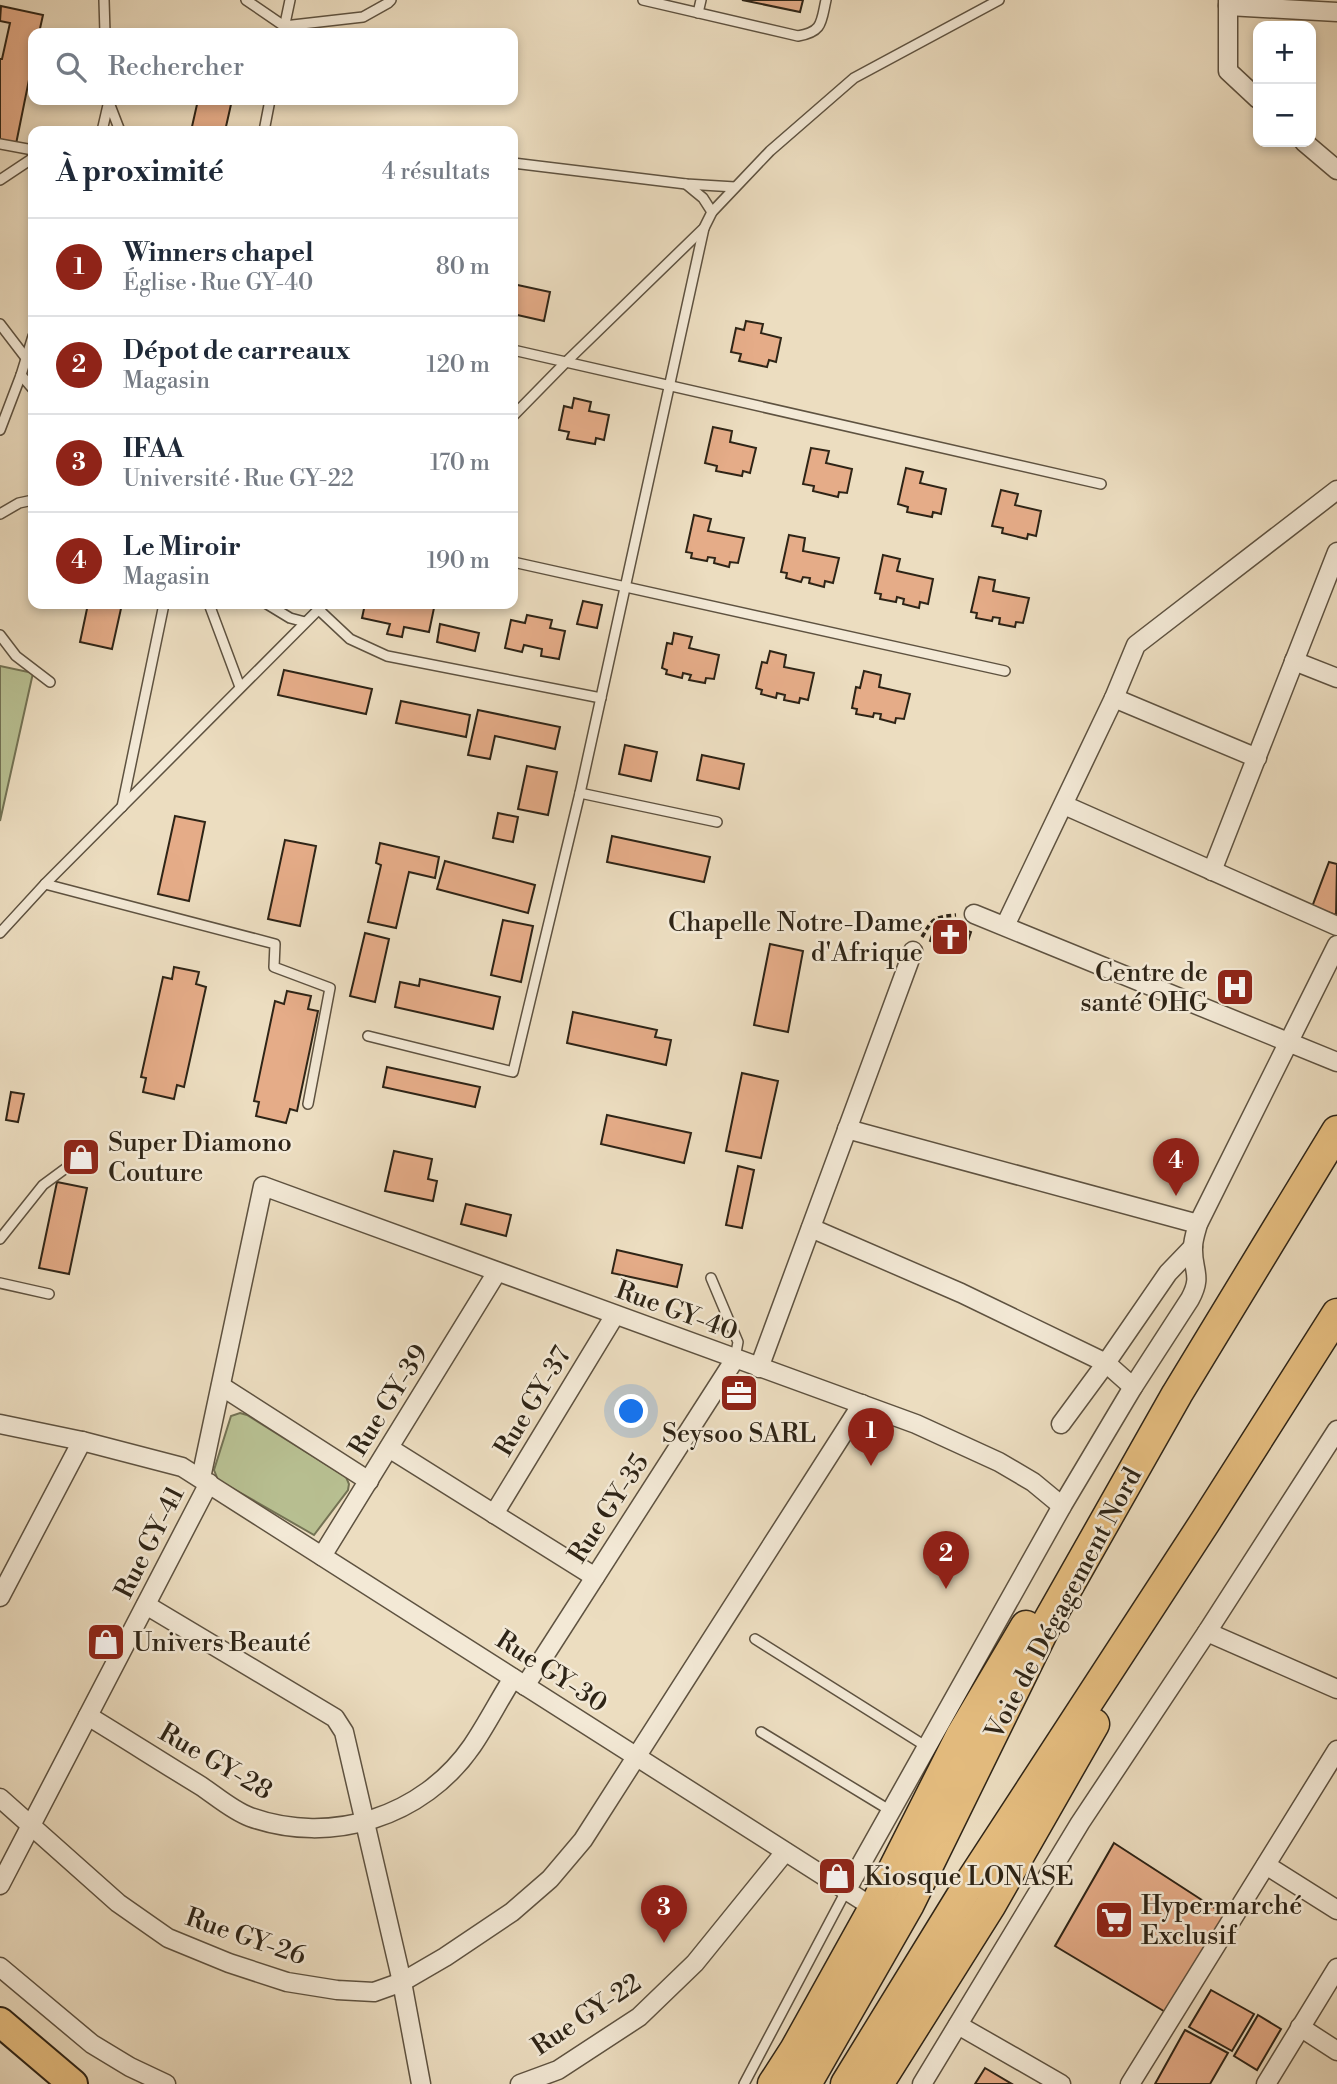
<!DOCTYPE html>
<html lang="fr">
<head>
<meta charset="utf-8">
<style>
	:root { --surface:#fff; --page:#f6f6f7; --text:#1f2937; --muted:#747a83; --line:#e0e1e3; --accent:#8f2418 }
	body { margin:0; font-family:"Libre Bodoni",serif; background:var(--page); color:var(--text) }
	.controls { position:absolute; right:21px; top:21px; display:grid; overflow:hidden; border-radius:14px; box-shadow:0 4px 10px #0003 }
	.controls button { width:63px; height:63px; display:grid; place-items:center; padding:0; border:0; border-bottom:2px solid var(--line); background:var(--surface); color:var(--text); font:35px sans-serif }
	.you { position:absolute; left:632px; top:1412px; width:24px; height:24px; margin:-18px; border:5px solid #fff; border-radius:50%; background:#1a73e8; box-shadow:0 0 0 10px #1a73e833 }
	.badge { display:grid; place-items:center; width:46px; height:46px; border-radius:50%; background:var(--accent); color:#fff; font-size:23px; font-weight:700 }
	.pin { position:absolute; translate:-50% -58px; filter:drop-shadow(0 2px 4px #0008) }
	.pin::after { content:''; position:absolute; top:37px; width:24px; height:21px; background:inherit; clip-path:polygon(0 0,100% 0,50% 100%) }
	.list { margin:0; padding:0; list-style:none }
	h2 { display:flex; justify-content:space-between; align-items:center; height:91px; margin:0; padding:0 28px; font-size:30px }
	h2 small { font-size:23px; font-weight:400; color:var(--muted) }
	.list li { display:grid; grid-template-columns:46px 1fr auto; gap:21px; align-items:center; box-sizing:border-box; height:98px; padding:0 28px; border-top:2px solid var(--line) }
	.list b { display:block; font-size:26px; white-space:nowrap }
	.list p { margin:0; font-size:23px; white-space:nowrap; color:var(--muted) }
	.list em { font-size:23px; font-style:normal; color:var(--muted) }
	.icon { flex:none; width:38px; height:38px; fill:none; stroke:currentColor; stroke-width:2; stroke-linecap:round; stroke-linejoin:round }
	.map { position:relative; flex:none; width:1337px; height:2084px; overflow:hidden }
	.search { position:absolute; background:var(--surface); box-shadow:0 4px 10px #0003; left:28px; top:28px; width:490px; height:77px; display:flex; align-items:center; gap:18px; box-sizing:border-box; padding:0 24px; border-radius:14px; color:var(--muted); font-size:26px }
	.panel { position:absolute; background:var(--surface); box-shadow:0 4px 10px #0003; left:28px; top:126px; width:490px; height:483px; border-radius:14px }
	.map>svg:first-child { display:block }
</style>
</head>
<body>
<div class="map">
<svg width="1337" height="2084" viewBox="0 0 1337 2084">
	<rect width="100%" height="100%" fill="#ecddc0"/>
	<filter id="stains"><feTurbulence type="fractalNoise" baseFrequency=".00286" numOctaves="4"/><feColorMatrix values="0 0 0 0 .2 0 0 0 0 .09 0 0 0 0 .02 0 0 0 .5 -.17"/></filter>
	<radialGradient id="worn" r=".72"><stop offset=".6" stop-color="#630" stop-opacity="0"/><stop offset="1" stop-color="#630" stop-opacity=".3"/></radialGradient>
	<g fill="#b8c092" stroke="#737254" stroke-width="2">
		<polygon points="0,666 33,673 0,821"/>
		<polygon points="240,1413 247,1415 346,1477 349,1484 348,1490 314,1535 218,1480 214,1470 231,1416"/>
	</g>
	<g fill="#e5ac88" stroke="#2e2416" stroke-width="2">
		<polygon points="742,0 803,0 800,12"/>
		<polygon points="1,6 43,15 39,33 33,33 33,60 16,144 0,140 0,59 2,59 10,23 0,21"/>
		<polygon points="198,100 232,100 225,131 191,131"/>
		<polygon points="513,284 550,292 544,321 513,314 513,318"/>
		<polygon points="746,321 763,324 761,333 781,338 776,362 769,360 767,367 739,361 741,354 731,352 736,328 744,330"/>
		<polygon points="574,398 591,402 589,411 609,415 604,440 596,438 595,444 567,439 569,432 559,430 564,406 572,408"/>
		<polygon points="713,427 732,431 730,442 756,448 750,473 743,471 742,476 716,471 717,466 705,463"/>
		<polygon points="811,448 829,451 826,463 852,469 847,493 839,492 838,497 813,491 814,486 803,484"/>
		<polygon points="906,468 923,472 920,483 946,489 941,514 933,512 932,517 907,512 908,507 898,504"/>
		<polygon points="1001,490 1018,494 1015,505 1041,511 1036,536 1028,534 1027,539 1002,533 1003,528 992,526"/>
		<polygon points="694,515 711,519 708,531 744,538 738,563 730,562 729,567 714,563 715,558 708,557 707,561 691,558 692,553 686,552"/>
		<polygon points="789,535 805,538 803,551 839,558 833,583 825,581 824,587 809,583 810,578 803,577 801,582 786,578 787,573 781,572"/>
		<polygon points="883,555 900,559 897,571 933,579 928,604 920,602 919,608 903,604 904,599 897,597 896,602 880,599 881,594 875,593"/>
		<polygon points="979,577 995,580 993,591 1029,598 1023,623 1016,622 1015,627 999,624 1000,618 993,617 992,621 976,618 977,613 971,612"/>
		<polygon points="583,601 602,605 597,628 577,624"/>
		<polygon points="88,604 122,604 112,649 80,642"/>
		<polygon points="365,604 420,604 434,608 429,632 404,627 402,637 387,634 390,624 362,618"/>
		<polygon points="527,615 552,620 550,628 565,631 559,659 541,656 542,649 524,645 522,652 505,648 511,620 525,623"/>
		<polygon points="440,624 479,633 475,651 437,642"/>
		<polygon points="674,633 692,637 689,648 719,655 714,679 706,678 705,683 689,680 691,675 683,673 682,678 666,674 667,670 662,668 667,643 672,644"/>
		<polygon points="770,651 786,655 784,667 814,673 808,700 800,698 799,703 784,700 785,695 777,693 776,698 761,694 762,690 756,688 762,662 767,663"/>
		<polygon points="284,670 372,689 366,714 278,695"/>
		<polygon points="864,671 881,675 879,687 910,694 904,719 896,718 895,723 880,719 881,714 874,713 873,717 856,714 857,709 852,708 856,687 860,688"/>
		<polygon points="401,701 470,715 466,737 396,723"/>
		<polygon points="478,710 560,727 555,749 495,736 490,759 468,755"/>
		<polygon points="625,745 657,752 651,781 619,774"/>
		<polygon points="702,755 744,764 739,789 697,780"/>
		<polygon points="527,766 557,772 548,815 518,809"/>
		<polygon points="498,813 518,817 513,842 493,838"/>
		<polygon points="175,816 205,822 189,901 158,894"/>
		<polygon points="612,836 710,857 704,882 607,862"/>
		<polygon points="285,840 316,846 300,926 268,919"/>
		<polygon points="380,843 439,857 435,878 409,872 396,928 368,922 381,865 376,863"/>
		<polygon points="445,861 535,885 528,913 437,889"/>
		<polygon points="1329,862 1337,864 1336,915 1312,907"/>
		<polygon points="503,920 533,926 521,982 491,975"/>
		<polygon points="937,920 971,932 964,953 930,941"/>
		<polygon points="365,933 389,939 375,1002 350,996"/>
		<polygon points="770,944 803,951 788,1032 754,1025"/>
		<polygon points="174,967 199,972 196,984 206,987 184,1087 177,1085 174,1099 143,1092 146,1078 141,1077 163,977 172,979"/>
		<polygon points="420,979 500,997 493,1029 395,1007 400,982 419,986"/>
		<polygon points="287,991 311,996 308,1009 318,1011 297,1111 290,1109 286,1123 256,1116 259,1102 254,1101 275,1001 284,1004"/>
		<polygon points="573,1012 657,1030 655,1037 671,1040 666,1065 567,1043"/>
		<polygon points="387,1067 480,1087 475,1107 383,1087"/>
		<polygon points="742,1073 778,1081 761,1158 726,1151"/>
		<polygon points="11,1092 24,1094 18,1122 6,1120"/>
		<polygon points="607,1115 691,1133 684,1163 601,1144"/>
		<polygon points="394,1151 432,1159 428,1179 437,1181 433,1201 385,1191"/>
		<polygon points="738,1166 754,1170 742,1228 726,1225"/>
		<polygon points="57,1182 87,1188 69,1274 39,1268"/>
		<polygon points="466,1204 511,1215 506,1236 461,1224"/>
		<polygon points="617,1250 682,1265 677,1287 612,1273"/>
		<polygon points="1114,1843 1225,1915 1167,2013 1055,1946"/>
		<polygon points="1211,1990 1254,2014 1232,2051 1189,2027"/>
		<polygon points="1258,2015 1281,2029 1257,2070 1234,2056"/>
		<polygon points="1185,2030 1228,2053 1210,2084 1155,2084"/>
		<polygon points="985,2068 1012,2084 975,2084"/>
	</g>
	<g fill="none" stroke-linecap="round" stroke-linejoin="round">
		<defs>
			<g id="service">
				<polyline points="104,0 105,33"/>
				<polyline points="246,0 284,26 363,17 388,3 391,0"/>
				<path d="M643,0L798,36C823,32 821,22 826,0"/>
				<polyline points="698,13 701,0"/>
				<polyline points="283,33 290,0"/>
				<polyline points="108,100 120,131"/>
				<polyline points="102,131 108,105"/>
				<polyline points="264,131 270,100"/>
				<polyline points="0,144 33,150"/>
				<polyline points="513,163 686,184 735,187"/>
				<polyline points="0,180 33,158"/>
				<polyline points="686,184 703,198 712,212"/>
				<polyline points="0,324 26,358"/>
				<polyline points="513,350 1101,484"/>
				<polyline points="21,375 33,389"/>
				<polyline points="513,416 566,362 704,228 712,212 770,151 854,78 999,0"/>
				<polyline points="0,430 21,375 33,336"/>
				<polyline points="0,514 19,503 33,500"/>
				<polyline points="513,562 1005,671"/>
				<polyline points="209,604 240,687"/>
				<polyline points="267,604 290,618 305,622"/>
				<polyline points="318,609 350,639 387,656 601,698"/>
				<polyline points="0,635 16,656 50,682"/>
				<polyline points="580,793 717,822"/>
				<polyline points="122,807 164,604"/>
				<polyline points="45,884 275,944 274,967 330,988 308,1104"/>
				<polyline points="0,933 45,884 324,604"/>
				<polyline points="368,1036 513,1072 580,793 704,228"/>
				<polyline points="0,1239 43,1185 81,1157"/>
				<polyline points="711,1278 738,1342 735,1358"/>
				<polyline points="0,1283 49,1294"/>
				<polyline points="755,1639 927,1747"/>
				<polyline points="761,1732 891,1811"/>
				<polyline points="744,2084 846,1891"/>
			</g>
			<g id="minor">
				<polyline points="1228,0 1228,71 1258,99"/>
				<polyline points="1228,6 1337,12"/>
				<polyline points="1304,142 1337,170"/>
				<polyline points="1294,661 1337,678"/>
				<polyline points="1114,698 1257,758"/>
				<polyline points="1064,805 1337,926"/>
				<polyline points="1212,871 1337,552"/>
				<polyline points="974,914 1337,1062"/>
				<polyline points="1005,926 1114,698 1136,645 1337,490"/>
				<polyline points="847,1129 1198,1224"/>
				<polyline points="811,1228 961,1293 1106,1363 1133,1387"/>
				<polyline points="759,1368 913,951"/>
				<polyline points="221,1386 369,1481"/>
				<polyline points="0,1424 82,1441 182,1467 874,1908"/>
				<polyline points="1061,1424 1106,1363 1168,1273 1193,1247"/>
				<polyline points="389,1448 595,1577"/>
				<polyline points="201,1478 263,1186 916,1424 999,1462 1033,1482 1062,1506"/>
				<polyline points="494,1514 615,1315"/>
				<polyline points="322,1556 497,1272"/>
				<polyline points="0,1597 82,1441"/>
				<polyline points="146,1605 335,1718 344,1732 402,1982 421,2084"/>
				<polyline points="1207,1632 1337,1689"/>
				<polyline points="525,1686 735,1359"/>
				<path d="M88,1716C126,1739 163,1763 201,1786C216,1796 233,1811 250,1817C331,1846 423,1817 472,1746C487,1724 499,1700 513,1678"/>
				<polyline points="0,1798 118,1903 168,1938 229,1963 287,1982 337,1990 374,1992 402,1982 445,1957 512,1912 550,1879 583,1840 862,1404"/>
				<polyline points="1266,1865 1337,1910"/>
				<polyline points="0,1885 209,1483"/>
				<path d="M846,1891L1062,1506L1133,1387L1190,1299C1203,1275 1192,1271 1193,1247C1193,1240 1196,1231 1198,1224L1337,945"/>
				<polyline points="0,1967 92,2044 130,2067 166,2084"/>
				<polyline points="958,2025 1061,2084"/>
				<polyline points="1300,2027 1337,2051"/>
				<polyline points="520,2084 558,2070 639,2017 695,1963 785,1852"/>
				<polyline points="922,2084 1080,1823 1207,1632 1337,1430"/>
				<polyline points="1130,2084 1337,1750"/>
				<polyline points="1266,2084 1337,1968"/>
			</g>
			<polyline id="primary" points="0,2022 73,2084"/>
			<g id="trunk">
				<polyline points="773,2084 795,2050 874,1908 961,1736 1026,1626"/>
				<polyline points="806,2084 909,1904 1045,1627 1177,1394 1337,1131"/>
				<polyline points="846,2084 966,1889 1205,1522 1337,1314"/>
				<polyline points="878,2084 990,1906 1094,1724"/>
			</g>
		</defs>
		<use href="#service" stroke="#5e5240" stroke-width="12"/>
		<use href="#minor" stroke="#5e5240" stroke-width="21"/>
		<use href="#primary" stroke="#2e2416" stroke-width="32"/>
		<use href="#trunk" stroke="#2e2416" stroke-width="33"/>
		<path stroke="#2e2416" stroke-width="3.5" stroke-dasharray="5 3.5" stroke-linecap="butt" d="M922,937C933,918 934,917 956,915"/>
		<use href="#service" stroke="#f3e9d6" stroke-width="9"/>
		<use href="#minor" stroke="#f3e9d6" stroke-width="18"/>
		<use href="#primary" stroke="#e6be80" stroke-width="28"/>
		<use href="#trunk" stroke="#e6be80" stroke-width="30"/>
	</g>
	<defs>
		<symbol id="church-square" viewBox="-11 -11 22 22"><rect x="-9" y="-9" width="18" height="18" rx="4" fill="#8f2418" stroke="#f3e9d6"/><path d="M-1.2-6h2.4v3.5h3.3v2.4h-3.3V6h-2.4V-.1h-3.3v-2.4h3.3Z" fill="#fff"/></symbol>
		<symbol id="hospital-square" viewBox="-11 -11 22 22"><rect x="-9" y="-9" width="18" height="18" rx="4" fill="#8f2418" stroke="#f3e9d6"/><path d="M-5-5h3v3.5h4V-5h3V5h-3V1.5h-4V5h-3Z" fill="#fff"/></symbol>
		<symbol id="shop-square" viewBox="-11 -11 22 22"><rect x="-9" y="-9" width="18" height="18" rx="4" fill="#8f2418" stroke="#f3e9d6"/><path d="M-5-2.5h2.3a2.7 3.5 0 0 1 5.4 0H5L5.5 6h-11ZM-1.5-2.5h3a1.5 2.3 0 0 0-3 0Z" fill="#fff"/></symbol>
		<symbol id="office-square" viewBox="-11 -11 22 22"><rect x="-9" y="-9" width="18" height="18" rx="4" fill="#8f2418" stroke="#f3e9d6"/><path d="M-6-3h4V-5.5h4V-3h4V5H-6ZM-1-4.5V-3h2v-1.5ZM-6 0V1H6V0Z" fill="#fff"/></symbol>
		<symbol id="supermarket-square" viewBox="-11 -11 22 22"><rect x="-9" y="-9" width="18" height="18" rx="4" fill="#8f2418" stroke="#f3e9d6"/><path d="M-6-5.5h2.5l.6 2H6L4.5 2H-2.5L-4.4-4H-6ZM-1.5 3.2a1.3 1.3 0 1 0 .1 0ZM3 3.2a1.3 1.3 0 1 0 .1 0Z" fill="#fff"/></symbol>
	</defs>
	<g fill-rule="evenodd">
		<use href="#church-square" x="928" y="915" width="44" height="44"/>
		<use href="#hospital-square" x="1213" y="965" width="44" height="44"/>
		<use href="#shop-square" x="59" y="1135" width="44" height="44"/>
		<use href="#office-square" x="717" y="1371" width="44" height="44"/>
		<use href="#shop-square" x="84" y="1620" width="44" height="44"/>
		<use href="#shop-square" x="815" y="1854" width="44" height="44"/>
		<use href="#supermarket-square" x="1092" y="1898" width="44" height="44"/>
	</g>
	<g text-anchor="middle" stroke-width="5" stroke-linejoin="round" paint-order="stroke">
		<g font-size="26" fill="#2e2416" stroke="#f3e9d6" text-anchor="start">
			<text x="923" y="931" text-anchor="end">Chapelle Notre-Dame<tspan x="923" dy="30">d'Afrique</tspan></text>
			<text x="1208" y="981" text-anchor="end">Centre de<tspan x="1208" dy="30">santé OHG</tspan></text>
			<text x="108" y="1151">Super Diamono<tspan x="108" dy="30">Couture</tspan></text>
			<text x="739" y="1442" text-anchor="middle">Seysoo SARL</text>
			<text x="133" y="1651">Univers Beauté</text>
			<text x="864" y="1885">Kiosque LONASE</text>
			<text x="1141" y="1914">Hypermarché<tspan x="1141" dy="30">Exclusif</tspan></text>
		</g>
		<g font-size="26" fill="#2e2416" stroke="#f3e9d6">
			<text transform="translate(677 1310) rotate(20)" y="9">Rue GY-40</text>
			<text transform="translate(388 1400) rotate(-58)" y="9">Rue GY-39</text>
			<text transform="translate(532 1401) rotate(-59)" y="9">Rue GY-37</text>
			<text transform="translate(608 1508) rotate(-57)" y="9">Rue GY-35</text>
			<text transform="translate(149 1542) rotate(-63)" y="9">Rue GY-41</text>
			<text transform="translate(1063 1603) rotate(-62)" y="9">Voie de Dégagement Nord</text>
			<text transform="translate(552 1671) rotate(33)" y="9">Rue GY-30</text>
			<text transform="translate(216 1761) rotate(30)" y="9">Rue GY-28</text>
			<text transform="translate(246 1936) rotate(19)" y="9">Rue GY-26</text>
			<text transform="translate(586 2014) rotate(-34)" y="9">Rue GY-22</text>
		</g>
	</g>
	<rect width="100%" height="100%" filter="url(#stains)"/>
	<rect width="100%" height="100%" fill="url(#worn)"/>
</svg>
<div class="controls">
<button>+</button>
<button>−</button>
</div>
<div class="you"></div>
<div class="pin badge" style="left:871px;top:1466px">1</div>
<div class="pin badge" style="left:946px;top:1589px">2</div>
<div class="pin badge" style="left:664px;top:1943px">3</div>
<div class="pin badge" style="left:1176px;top:1196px">4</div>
<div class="search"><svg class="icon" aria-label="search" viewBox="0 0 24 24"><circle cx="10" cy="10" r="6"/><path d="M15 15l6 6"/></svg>Rechercher</div>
<section class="panel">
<h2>À proximité<small>4 résultats</small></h2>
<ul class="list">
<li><span class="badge">1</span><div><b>Winners chapel</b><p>Église · Rue GY-40</p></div><em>80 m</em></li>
<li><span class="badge">2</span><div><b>Dépot de carreaux</b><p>Magasin</p></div><em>120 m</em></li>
<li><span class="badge">3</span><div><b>IFAA</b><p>Université · Rue GY-22</p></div><em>170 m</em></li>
<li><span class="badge">4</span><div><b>Le Miroir</b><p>Magasin</p></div><em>190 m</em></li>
</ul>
</section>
</div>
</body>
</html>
